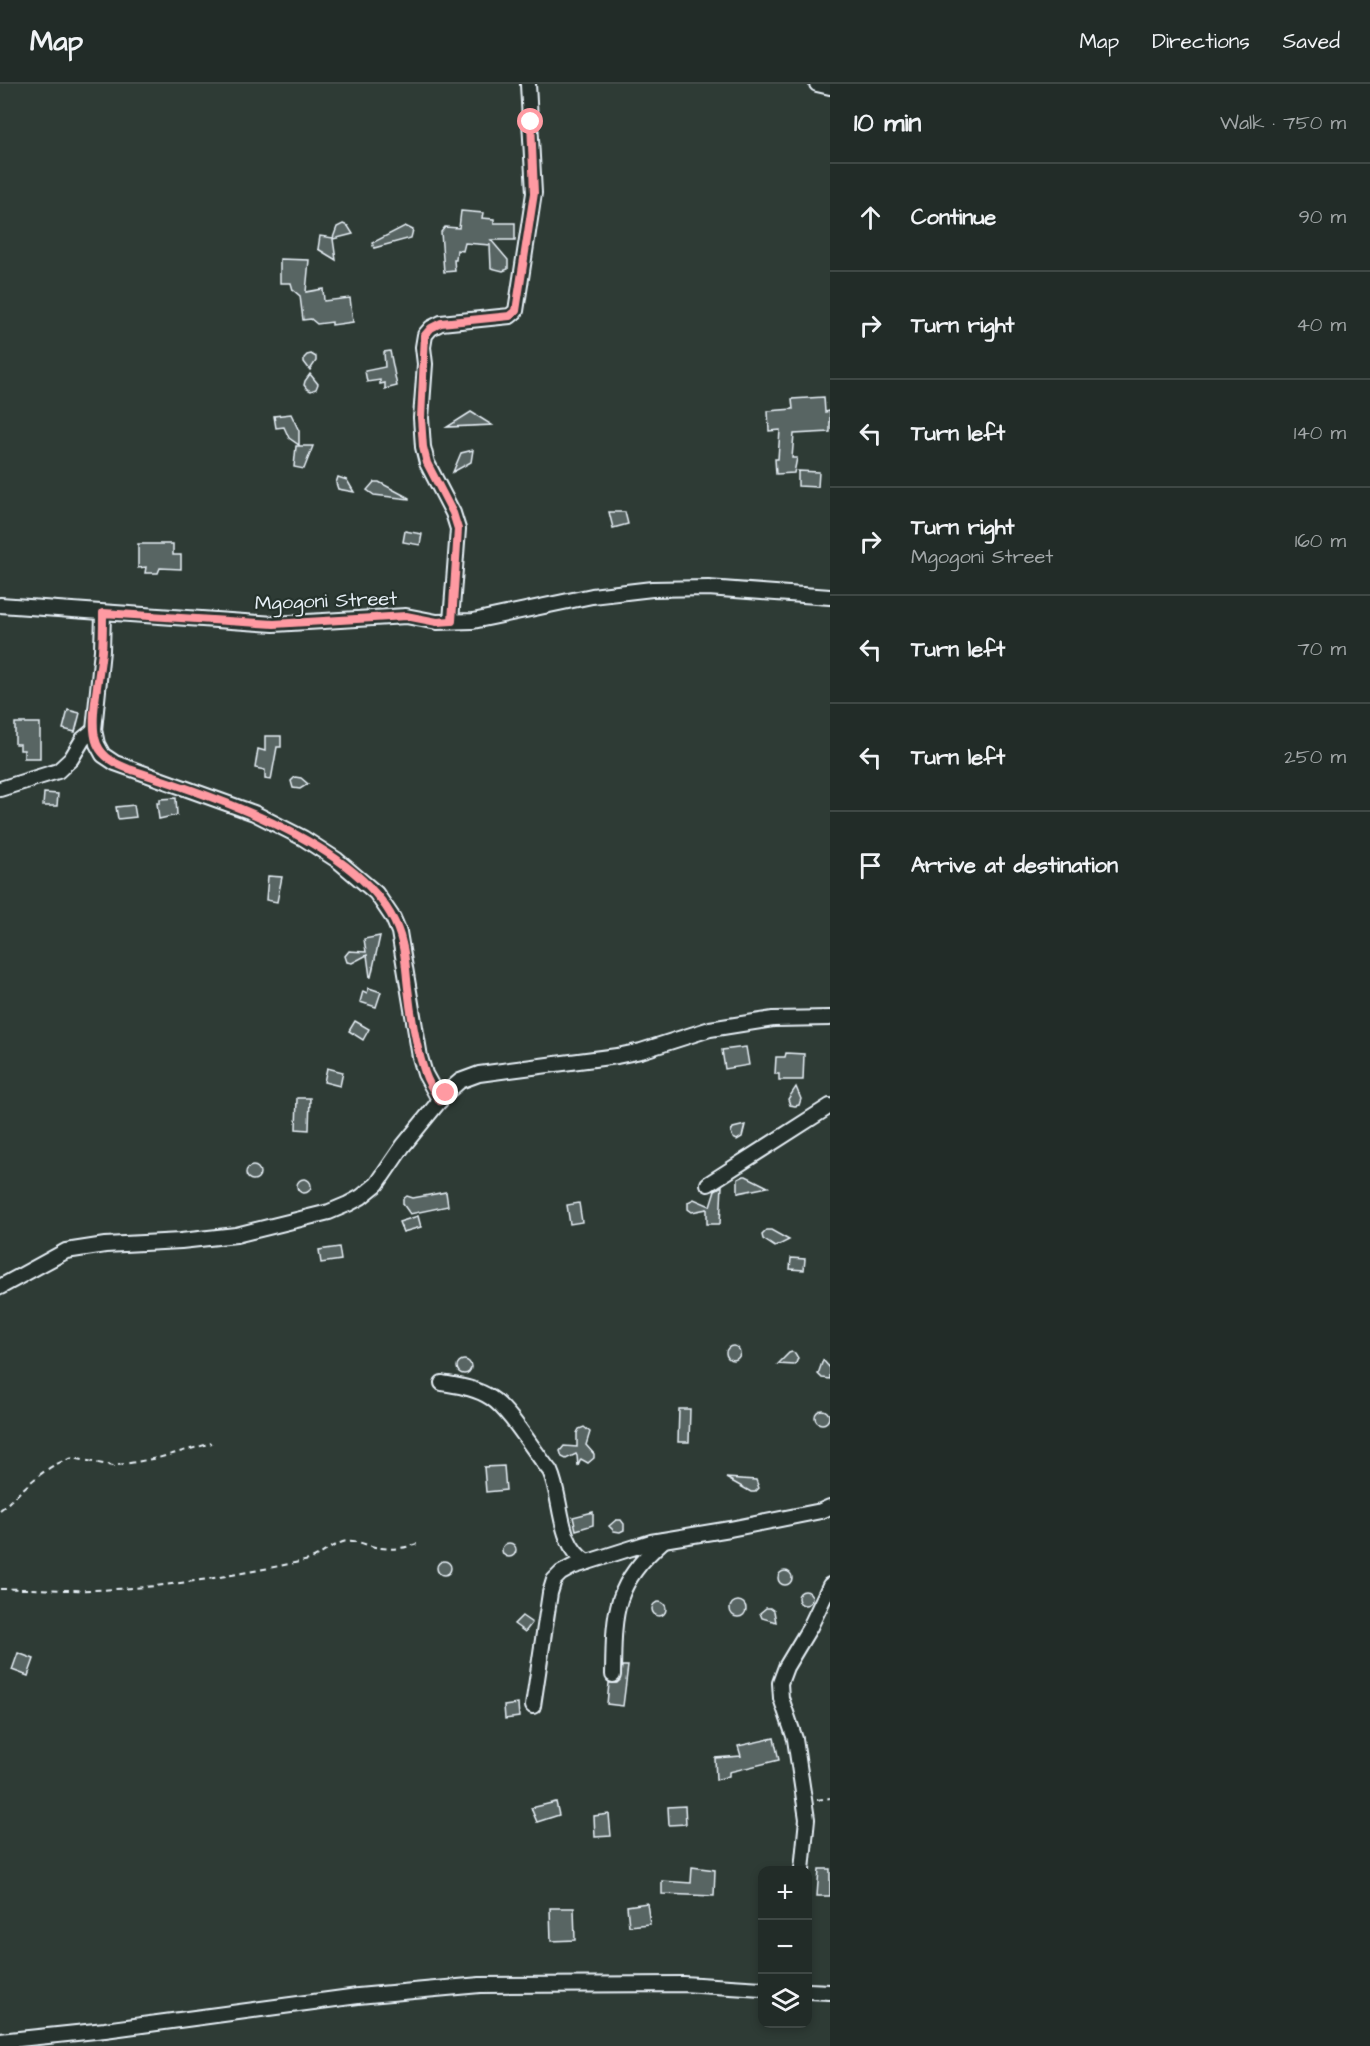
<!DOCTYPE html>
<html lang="en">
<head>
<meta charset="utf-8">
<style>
	:root { --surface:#222c28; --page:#2a3430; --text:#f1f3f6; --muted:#a2a7a8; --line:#3f4845 }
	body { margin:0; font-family:"Architects Daughter",sans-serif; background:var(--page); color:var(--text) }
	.controls { position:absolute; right:18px; bottom:18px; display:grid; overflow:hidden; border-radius:12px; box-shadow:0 3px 9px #0003 }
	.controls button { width:54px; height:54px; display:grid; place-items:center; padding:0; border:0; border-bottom:2px solid var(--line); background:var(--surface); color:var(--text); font:30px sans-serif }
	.stop { position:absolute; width:18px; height:18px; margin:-14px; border:4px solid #ff9aa2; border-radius:50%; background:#fff }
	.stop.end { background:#ff9aa2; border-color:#fff; box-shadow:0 2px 6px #0008 }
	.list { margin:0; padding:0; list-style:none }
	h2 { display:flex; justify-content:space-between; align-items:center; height:78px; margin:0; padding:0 24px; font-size:26px }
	h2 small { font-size:20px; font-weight:400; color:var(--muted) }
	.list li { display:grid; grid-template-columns:39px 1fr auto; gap:18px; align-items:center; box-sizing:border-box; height:108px; padding:0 24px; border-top:2px solid var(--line) }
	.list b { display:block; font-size:22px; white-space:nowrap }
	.list p { margin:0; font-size:20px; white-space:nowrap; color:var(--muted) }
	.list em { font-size:20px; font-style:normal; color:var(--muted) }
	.icon { flex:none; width:33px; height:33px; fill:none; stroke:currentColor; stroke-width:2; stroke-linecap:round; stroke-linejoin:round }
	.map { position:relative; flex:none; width:830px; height:1962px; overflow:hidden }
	header { display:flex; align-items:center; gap:36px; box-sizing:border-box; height:84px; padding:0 30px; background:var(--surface); border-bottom:2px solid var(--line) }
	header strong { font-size:28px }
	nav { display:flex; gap:33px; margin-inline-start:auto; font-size:21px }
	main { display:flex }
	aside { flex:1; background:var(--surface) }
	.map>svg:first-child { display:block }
</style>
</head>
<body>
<header>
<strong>Map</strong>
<nav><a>Map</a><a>Directions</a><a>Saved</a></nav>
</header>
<main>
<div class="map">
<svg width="830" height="1962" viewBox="0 0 830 1962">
	<rect width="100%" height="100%" fill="#2e3b35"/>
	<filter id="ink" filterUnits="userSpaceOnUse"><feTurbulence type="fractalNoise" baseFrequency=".0167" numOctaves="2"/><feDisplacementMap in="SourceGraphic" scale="12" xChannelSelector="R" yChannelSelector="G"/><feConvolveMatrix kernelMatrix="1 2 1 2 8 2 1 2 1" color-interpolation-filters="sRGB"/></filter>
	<g filter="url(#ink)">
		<g fill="#596563" stroke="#e8f1f8" stroke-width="1.5">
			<polygon points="461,127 483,129 482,134 494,135 494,139 515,139 515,156 491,156 508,176 508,185 503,187 491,184 490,161 465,159 463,167 457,166 456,176 454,176 455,187 444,188 441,148 445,143 459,144"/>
			<polygon points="343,140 348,142 353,150 333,155 336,176 318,165 320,152 333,154 337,143"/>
			<polygon points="405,142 413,146 411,154 374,164 372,159"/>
			<polygon points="280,175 309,176 306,208 323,205 324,217 350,214 353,238 332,241 332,238 317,240 311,235 303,236 300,212 293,206 291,199 280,199"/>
			<polygon points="390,267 397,302 385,305 385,299 380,300 380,296 367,298 365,287 385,283 384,268"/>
			<polygon points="311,270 316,273 316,277 310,286 304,278 304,274 307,271"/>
			<polygon points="310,290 318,300 316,305 311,307 307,305 304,301 305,297"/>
			<polygon points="824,313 825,328 830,327 830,348 794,350 792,374 797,374 794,389 776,390 775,375 778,375 780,346 769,347 768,327 793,325 792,315"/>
			<polygon points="471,328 492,341 447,343"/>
			<polygon points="291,330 299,347 299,361 289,354 284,343 276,344 274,332"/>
			<polygon points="296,362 313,362 304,385 294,383"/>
			<polygon points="473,366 471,378 453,388 461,369"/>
			<polygon points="798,387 819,388 818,403 798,402"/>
			<polygon points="338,393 347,396 354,408 338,405 336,399"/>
			<polygon points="374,398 379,398 409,414 409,415 374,411 367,406"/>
			<polygon points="609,428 625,428 628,440 613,444"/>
			<polygon points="405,447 422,450 420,461 403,458"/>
			<polygon points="138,460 173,460 173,471 181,471 181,485 160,484 158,489 145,489 146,483 138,484"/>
			<polygon points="68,626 80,629 75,648 63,645"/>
			<polygon points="15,639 40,639 40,674 24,674 24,666 20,666 20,660 15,660"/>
			<polygon points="265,652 281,652 281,663 277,663 271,696 265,695 265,686 255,684 258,665 265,667"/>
			<polygon points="295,693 301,694 308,700 300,705 293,704 291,697"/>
			<polygon points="44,709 58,710 57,722 43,722"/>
			<polygon points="176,714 177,731 159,735 157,719 160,719 160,715"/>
			<polygon points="134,721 136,733 118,735 116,723"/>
			<polygon points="268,792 282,793 277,818 266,816"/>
			<polygon points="380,852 371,893 370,893 367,871 352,879 347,878 345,872 349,867 366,868 364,855"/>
			<polygon points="369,904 381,908 376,923 360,918 363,907 367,909"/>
			<polygon points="355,937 369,945 363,956 349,947"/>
			<polygon points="746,963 749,981 725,985 722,966"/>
			<polygon points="786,969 804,970 803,996 779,996 779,990 775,990 776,973 785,973"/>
			<polygon points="327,984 343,988 340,1002 324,998"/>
			<polygon points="796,1003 801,1015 799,1021 795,1022 790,1021 788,1015"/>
			<polygon points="297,1014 310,1014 309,1046 296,1045"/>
			<polygon points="745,1041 742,1053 737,1056 733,1054 731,1048 733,1044"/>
			<circle cx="253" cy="1089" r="7"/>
			<polygon points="744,1092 746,1092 768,1103 738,1109 738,1095"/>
			<circle cx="304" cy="1102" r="7"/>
			<polygon points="722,1102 720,1140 707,1140 707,1125 692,1128 688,1125 688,1118 694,1115 710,1122 715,1106"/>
			<polygon points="446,1108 448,1122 410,1130 403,1120 403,1115 407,1112 413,1114"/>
			<polygon points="579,1119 582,1138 570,1140 567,1121"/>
			<polygon points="418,1132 421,1143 403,1148 399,1138"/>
			<polygon points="767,1146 771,1146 789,1156 775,1163 763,1155 762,1151"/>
			<polygon points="339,1163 341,1176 321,1179 319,1166"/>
			<polygon points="791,1174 805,1175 804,1186 790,1185"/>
			<circle cx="733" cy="1269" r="7"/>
			<polygon points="792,1268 795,1269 798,1274 796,1279 794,1281 778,1280 789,1269"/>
			<polygon points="823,1276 830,1284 830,1295 822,1294 818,1290"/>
			<circle cx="464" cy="1283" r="7"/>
			<polygon points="679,1325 690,1325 689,1358 678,1358"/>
			<circle cx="822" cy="1333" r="7"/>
			<polygon points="584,1343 590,1348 586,1361 594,1370 594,1374 588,1379 581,1375 578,1382 577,1372 576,1370 566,1375 562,1373 560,1367 564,1362 577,1363 577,1349 579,1345"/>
			<polygon points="504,1382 506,1406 486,1408 484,1383"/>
			<polygon points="726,1394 756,1396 759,1404 755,1408 751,1408"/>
			<polygon points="593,1428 593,1441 576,1446 573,1433"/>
			<polygon points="616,1436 621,1436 624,1440 624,1446 620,1448 614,1447 609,1442"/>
			<circle cx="509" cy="1466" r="7"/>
			<circle cx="444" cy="1484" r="7"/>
			<circle cx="785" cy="1494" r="7"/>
			<circle cx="805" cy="1514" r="7"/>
			<circle cx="738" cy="1525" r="8"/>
			<circle cx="659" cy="1525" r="7"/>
			<polygon points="766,1524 770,1524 774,1527 776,1538 762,1534 760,1529"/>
			<polygon points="522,1532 532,1539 525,1548 514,1540"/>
			<polygon points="18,1569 34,1575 28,1592 12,1586"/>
			<polygon points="622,1582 628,1582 623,1622 607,1620 609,1599 617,1599 620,1596"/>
			<polygon points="518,1620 519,1633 505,1635 504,1622"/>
			<polygon points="774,1654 779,1676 729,1688 729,1692 716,1696 715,1674 741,1672 738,1662"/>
			<polygon points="556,1718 559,1731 537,1738 531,1724"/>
			<polygon points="685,1722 686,1740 669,1741 668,1723"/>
			<polygon points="609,1730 611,1752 595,1753 594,1732"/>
			<polygon points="692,1783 715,1786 714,1812 662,1810 662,1797 691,1799"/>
			<polygon points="819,1785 830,1785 830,1812 817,1812"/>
			<polygon points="647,1819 650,1840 629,1842 627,1822"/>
			<polygon points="550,1824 574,1824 575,1856 551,1857"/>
		</g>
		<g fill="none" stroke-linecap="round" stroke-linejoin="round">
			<defs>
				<g id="street">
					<polyline points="817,0 830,3"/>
					<polyline points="0,521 274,540 406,532 437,538 473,537 592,512 652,505 708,504 830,513"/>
					<polyline points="103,529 102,566 94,646 97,660 103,671 115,679 254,729 303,754 337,776 376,809 393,834 399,848 420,973 425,990 440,1017"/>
					<polyline points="451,537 458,445 453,429 427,379 423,363 421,334 425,280 423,263 425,251 431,244 441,239 510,232 516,227 534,109 528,0"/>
					<polyline points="0,705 58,687 71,675 83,655 94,646"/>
					<polyline points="708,1100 830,1022"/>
					<polyline points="0,1203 66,1167 105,1161 181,1157 236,1151 329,1128 348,1120 361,1113 377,1100 403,1062 446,1009 460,997 479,990 617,972 641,967 710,945 773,935 830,934"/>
					<path d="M442,1299C459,1302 476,1304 491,1314C509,1325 535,1369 550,1387C563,1415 557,1461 587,1478"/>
					<path d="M613,1591C614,1527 613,1501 664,1456"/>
					<polyline points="533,1622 550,1509 554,1496 561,1489 572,1483 651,1458 730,1445 821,1427 830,1423"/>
					<polyline points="802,1786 807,1735 795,1655 781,1614 780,1599 786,1583 810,1543 830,1501"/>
					<polyline points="808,1907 830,1908"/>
					<polyline points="0,1957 105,1946 358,1912 480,1901 683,1900 762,1905"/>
				</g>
			</defs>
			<use href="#street" stroke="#e8f1f8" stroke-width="18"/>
			<g stroke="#e8f1f8" stroke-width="2" stroke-dasharray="6 4.5" stroke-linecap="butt">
				<path d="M0,1426C23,1407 43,1381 73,1374L113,1382L158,1374L212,1359"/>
				<path d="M0,1505C38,1504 76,1508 115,1505C180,1502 245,1489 309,1476C321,1472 336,1458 347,1457C356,1456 366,1461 375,1463C389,1466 402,1465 417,1460"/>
				<polyline points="817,1716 830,1714"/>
			</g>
			<use href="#street" stroke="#26332d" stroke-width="14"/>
		</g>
	</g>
	<g fill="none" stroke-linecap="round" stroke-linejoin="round" filter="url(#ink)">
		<path stroke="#ff9aa2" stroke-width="8" d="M446,1009L440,1017C434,1008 428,999 425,989C416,963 411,932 408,904C406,889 406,874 402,859C381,764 211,712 129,685C116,680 103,674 97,660C88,638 100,591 102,567C103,554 103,541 103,529L274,540L406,532L437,538L452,537L458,445L453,429L427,379L423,363L421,334L425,251L431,244L441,239L510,232L516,227L534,109L531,38"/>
	</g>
	<g text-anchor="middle" stroke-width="4.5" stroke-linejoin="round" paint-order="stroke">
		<g font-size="20" fill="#e8f1f8" stroke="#26332d">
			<text transform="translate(326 516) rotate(-2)" y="7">Mgogoni Street</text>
		</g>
	</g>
</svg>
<div class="controls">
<button>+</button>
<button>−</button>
<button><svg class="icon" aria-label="layers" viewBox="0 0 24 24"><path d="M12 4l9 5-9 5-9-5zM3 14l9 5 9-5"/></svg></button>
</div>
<div class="stop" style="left:531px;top:38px"></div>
<div class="stop end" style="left:446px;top:1009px"></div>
</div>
<aside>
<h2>10 min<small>Walk · 750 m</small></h2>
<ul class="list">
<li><svg class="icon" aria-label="ahead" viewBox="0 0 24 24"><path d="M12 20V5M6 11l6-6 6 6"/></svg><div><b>Continue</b></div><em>90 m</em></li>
<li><svg class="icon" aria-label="right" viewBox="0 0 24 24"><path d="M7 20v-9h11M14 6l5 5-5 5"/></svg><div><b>Turn right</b></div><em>40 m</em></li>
<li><svg class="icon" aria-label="left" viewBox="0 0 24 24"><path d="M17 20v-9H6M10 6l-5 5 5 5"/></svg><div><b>Turn left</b></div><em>140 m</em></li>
<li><svg class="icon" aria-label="right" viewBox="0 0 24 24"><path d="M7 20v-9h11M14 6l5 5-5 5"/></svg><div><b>Turn right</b><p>Mgogoni Street</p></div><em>160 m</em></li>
<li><svg class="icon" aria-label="left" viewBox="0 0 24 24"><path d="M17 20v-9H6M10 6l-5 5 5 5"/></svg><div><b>Turn left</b></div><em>70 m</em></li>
<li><svg class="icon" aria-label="left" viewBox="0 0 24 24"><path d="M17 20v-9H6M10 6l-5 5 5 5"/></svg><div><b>Turn left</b></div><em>250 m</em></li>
<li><svg class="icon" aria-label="arrive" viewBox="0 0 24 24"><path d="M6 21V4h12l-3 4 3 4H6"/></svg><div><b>Arrive at destination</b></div></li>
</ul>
</aside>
</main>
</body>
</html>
